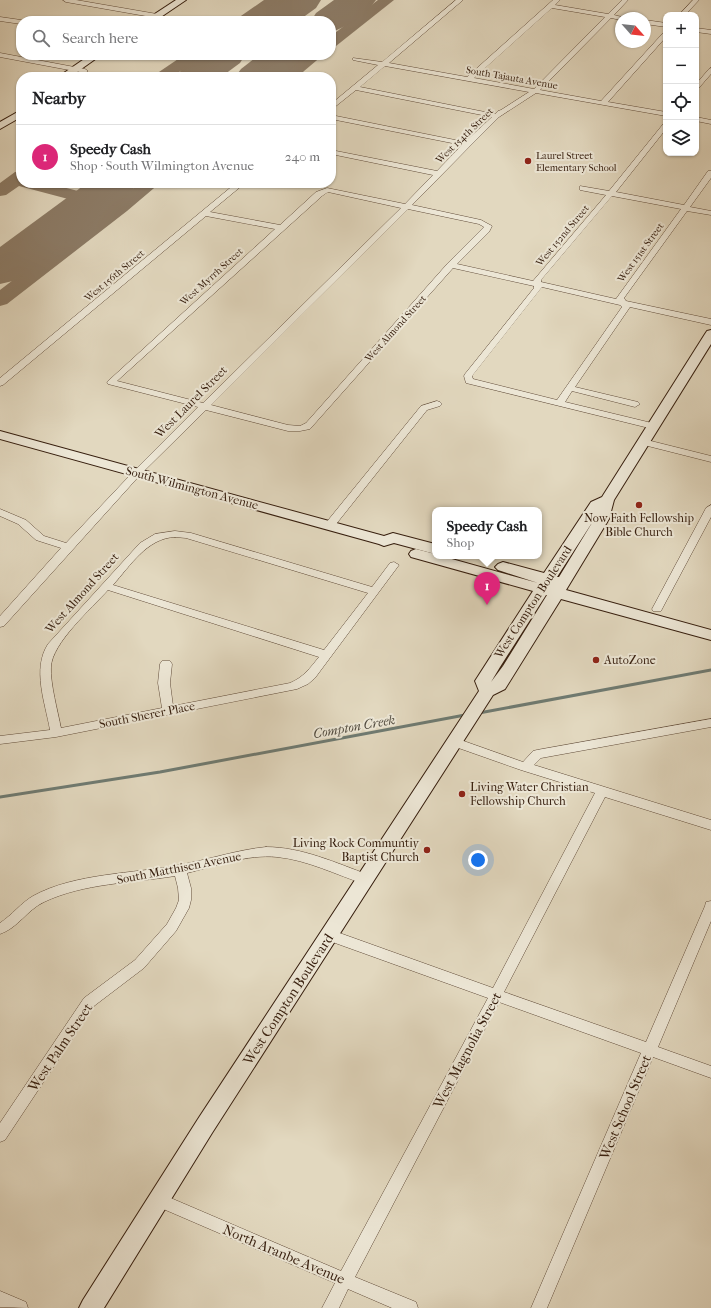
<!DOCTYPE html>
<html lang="en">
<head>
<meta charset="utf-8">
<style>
	:root { --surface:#fff; --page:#f6f6f6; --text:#202124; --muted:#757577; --line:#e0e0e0; --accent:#db2777 }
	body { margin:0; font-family:"IM FELL French Canon",serif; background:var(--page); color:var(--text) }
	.controls { position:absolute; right:12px; top:12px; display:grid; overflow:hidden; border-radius:8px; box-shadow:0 1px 3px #0004 }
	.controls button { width:36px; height:36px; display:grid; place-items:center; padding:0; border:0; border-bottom:1px solid var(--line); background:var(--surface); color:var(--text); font:20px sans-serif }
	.compass { position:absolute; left:615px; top:12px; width:36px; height:36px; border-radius:50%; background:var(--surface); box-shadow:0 1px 3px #0004; rotate:117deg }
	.you { position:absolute; left:478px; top:860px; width:14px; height:14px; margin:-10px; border:3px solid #fff; border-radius:50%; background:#1a73e8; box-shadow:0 0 0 6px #1a73e833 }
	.badge { display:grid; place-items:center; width:26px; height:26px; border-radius:50%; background:var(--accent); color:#fff; font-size:13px; font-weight:700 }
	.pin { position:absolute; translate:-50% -33px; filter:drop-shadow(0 1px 2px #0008) }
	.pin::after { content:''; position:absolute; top:21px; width:14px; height:12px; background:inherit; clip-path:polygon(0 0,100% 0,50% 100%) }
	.popup { position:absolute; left:432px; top:507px; width:110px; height:52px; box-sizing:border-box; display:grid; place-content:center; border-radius:8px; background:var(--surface); filter:drop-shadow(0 1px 3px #0005); font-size:13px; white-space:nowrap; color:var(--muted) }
	.popup b { font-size:15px; color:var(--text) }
	.popup::after { content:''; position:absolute; left:50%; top:100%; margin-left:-8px; border:8px solid transparent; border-top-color:var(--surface) }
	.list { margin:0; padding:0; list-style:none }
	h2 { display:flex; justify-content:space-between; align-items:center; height:52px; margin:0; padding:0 16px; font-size:17px }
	h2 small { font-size:13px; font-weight:400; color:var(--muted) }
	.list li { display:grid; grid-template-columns:26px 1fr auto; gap:12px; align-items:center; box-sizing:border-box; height:64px; padding:0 16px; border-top:1px solid var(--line) }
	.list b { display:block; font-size:15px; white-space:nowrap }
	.list p { margin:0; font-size:13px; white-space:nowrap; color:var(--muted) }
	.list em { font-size:13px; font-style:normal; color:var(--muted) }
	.icon { flex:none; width:22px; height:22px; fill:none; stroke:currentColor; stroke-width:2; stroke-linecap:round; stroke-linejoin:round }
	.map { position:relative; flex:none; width:711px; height:1308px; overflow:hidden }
	.search { position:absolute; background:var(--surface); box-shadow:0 1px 3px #0004; left:16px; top:16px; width:320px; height:44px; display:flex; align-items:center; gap:10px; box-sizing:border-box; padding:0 14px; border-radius:16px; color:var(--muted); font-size:15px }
	.panel { position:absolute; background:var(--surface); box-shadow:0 1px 3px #0004; left:16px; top:72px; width:320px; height:116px; border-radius:16px }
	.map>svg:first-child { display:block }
</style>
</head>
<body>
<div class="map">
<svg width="711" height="1308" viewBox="0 0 711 1308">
	<rect width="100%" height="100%" fill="#e2d8bf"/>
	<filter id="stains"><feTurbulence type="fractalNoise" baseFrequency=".005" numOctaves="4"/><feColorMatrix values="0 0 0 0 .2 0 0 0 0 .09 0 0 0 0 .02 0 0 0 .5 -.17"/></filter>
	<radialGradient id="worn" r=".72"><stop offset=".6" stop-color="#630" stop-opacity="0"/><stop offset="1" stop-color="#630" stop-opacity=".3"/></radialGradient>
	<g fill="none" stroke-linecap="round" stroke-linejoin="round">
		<g stroke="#6f7b72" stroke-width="3">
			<polyline points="479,713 711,670"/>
			<polyline points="0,797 160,772 465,715"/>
		</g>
		<g fill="#8c7b66" fill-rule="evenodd">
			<polygon points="264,0 280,0 253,21 236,21 238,18"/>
			<polygon points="378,0 394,0 336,46 331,48 331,36"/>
			<polygon points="184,55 202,55 199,58 172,77 154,77 156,74"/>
			<polygon points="305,55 323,55 297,77 279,77"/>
			<polygon points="21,171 21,183 47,183 117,201 140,183 160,183 127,211 7,304 0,306 0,290 106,209 19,186 6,195 0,196 0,183 15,172"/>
		</g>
		<g fill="#8c7b66" fill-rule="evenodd">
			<polygon points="279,0 321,0 316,8 298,21 256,21 261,13"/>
			<path d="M334,0H376C366,14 348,27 331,32V21H311L316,13Z"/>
			<polygon points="201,55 245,55 240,63 221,77 176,77 182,69"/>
			<polygon points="259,55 303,55 298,63 280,77 235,77 241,69"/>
			<polygon points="87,183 137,183 131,192 17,280 0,284 0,247"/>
		</g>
		<defs>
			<g id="minor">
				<polygon points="63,0 76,0 157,14 160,16 157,18 66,2"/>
				<path d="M456,0H463L389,63L467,77L553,0H560L555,5L608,14L622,0H628L614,15L626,18H621V20L611,18L540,90L601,101L664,32L666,31V37L608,102L666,112V116L536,93L499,117L470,146L412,205L481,220L492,226L489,232L457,264L533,281L606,195L580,190V186L609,191L664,123L666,122V129L616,192L684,205L708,171H711V178L690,207L711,211V215L687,211L624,298L626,301L711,319V325L630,307L575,387L638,402L640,404L635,407L572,391L565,402L656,424L658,426L656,428L653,429L466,383L464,376L465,374L534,288V286L453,268L310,429L300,431H288L206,410L140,475L4,626L0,627V616L61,548L36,540L18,524L0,516V509L26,520L44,536L66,543L134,471L198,407L108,384L107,382L275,229L206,216L3,385L0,386V378L236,183H245L210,212L280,225L316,192L327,188L405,204L433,175L331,154V150L437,171L462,145L331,119V115L465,142L492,117L356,90L331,110V104L378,65L353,60V58L382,62ZM552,8L605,17L534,89L474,78ZM385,66L529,92L501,110L498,111L495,114L360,87ZM328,192L401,208L203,403L117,381L322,196ZM612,196L681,209L616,299L541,282V280ZM408,209L479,224L484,227L448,263L306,423L300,426L288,425L211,405ZM542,287L620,305L622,307L557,400L473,379L472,376Z"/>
				<polygon points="693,0 699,0 685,15 679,15"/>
				<polygon points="0,17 21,20 23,21 21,21 21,24 0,21"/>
				<polygon points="645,20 666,23 666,27 645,24"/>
				<polygon points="696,28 711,30 711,34 696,32"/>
				<polygon points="0,53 85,69 88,71 85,73 0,57"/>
				<polygon points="711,68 711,74 698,89 696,90 696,84 709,69"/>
				<polygon points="696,117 711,120 711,124 696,121"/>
				<polygon points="437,401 440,402 442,404 440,406 427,410 333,528 325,528 324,526 325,524 421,406"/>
				<polygon points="643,439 711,456 711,462 640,444 638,442 640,440"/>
				<polygon points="711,505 711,517 662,609 661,611 653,611 652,609 706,508"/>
				<path d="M175,531L191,533L372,587L390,563L394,562L399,565L315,678L308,684L297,689L56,737L0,744V736L50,730C45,702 32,669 48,644L140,543L155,534ZM175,537L186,538L368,593L324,650L113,585C130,566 147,538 175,537ZM108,590L319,657C310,668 304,677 290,683L173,706L170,683L172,664L170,661H162L160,664L158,683L162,708L61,728C58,712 50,683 51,667C52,643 91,609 108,590Z"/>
				<polygon points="711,719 711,727 541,758 534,765 711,820 711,830 605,797 504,992 646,1042 705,906 706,902 711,901 711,921 658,1047 711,1066 711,1078 653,1057 547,1308 531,1308 641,1053 499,1002 355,1277 416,1302 418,1308 392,1308 348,1289 339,1308 322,1308 335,1283 154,1205 151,1200 154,1195 159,1193 341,1271 488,998 324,939 322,935 324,931 329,930 334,931 493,988 595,793 521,770 450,745 448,742 450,739 454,738 458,739 523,762 533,751 537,750"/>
				<path d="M266,847C302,847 336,863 369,875L371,879L369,883L365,884C336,875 308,860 277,857C247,854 216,866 187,873L191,888V900L189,908L176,931L144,968L94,1006L5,1140L0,1142V1123L84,998L135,960L167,924L176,908L179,900L178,888L175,876C132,883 84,883 44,902C27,910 18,928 0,934V923C12,915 21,903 33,896C75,873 133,874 179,865C208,860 236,850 266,847Z"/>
				<polygon points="0,1291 26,1302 28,1308 0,1307"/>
			</g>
			<g id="secondary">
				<polygon points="176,0 186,0 155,21 144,21"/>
				<polygon points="90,55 101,55 70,77 58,77"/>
				<polygon points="21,110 21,117 0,129 0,122"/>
				<path d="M711,330V344L614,500L609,519L566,590L711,630V640L561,599L505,689L493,695L212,1133L104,1308H79L83,1300L198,1119L479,691L475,681L533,591L411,557L409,554L411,551L416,549L435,554V556H441L538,583L498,570L495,567L498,564L503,562L544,573L591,502L602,497L705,334L707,331ZM595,518L559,577H557ZM546,595H547L503,666L491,682L500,667Z"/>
				<polygon points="0,431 384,536 393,533 435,544 435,554 394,543 384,546 379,544 0,439"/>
			</g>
		</defs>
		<use href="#minor" stroke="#614c3a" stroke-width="1"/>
		<use href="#secondary" stroke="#361e0e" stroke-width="2"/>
		<use href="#minor" fill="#ece6d5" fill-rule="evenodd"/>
		<use href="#secondary" fill="#ece6d5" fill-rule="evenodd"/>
	</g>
	<g fill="#8f2418" stroke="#ece6d5" stroke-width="1.5">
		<circle cx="528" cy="161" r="4"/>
		<circle cx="639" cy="505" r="4"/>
		<circle cx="596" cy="660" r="4"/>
		<circle cx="462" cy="794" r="4"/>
		<circle cx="427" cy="850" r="4"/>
	</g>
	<g text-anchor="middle" stroke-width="4" stroke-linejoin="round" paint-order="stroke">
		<g font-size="10" fill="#361e0e" stroke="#ece6d5">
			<text transform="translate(512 77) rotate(10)" y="4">South Tajauta Avenue</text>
			<text transform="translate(464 135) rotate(-44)" y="4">West 154th Street</text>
			<text transform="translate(562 235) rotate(-50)" y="4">West 152nd Street</text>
			<text transform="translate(640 252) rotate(-54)" y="4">West 151st Street</text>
			<text transform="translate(114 275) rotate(-40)" y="4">West 156th Street</text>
			<text transform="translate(211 276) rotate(-42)" y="4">West Myrrh Street</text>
			<text transform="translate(395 328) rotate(-48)" y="4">West Almond Street</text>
		</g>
		<g font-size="10" fill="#361e0e" stroke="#ece6d5" text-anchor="start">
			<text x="536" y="159">Laurel Street<tspan x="536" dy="12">Elementary School</tspan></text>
		</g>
		<g font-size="12" fill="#361e0e" stroke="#ece6d5">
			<text transform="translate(191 402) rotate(-45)" y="4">West Laurel Street</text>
			<text transform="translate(192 488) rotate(15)" y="4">South Wilmington Avenue</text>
			<text transform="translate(82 593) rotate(-48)" y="4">West Almond Street</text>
			<text transform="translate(533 602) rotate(-57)" y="4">West Compton Boulevard</text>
			<text transform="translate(147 715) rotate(-11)" y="4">South Sherer Place</text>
			<text transform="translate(179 868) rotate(-11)" y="4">South Matthisen Avenue</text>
		</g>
		<g font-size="12" fill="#361e0e" stroke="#ece6d5" text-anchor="start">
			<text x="639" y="522" text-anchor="middle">Now Faith Fellowship<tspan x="639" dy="14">Bible Church</tspan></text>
			<text x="604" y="664">AutoZone</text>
			<text x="470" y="791">Living Water Christian<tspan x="470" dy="14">Fellowship Church</tspan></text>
			<text x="419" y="847" text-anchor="end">Living Rock Communtiy<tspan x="419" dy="14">Baptist Church</tspan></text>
		</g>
		<g font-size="13" font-style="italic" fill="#524c40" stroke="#ece6d5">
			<text transform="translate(354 726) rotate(-10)" y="5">Compton Creek</text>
		</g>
		<g font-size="14" fill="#361e0e" stroke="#ece6d5">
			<text transform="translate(288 999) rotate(-57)" y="5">West Compton Boulevard</text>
			<text transform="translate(60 1047) rotate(-56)" y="5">West Palm Street</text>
			<text transform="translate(467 1050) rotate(-62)" y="5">West Magnolia Street</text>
			<text transform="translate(625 1107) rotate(-67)" y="5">West School Street</text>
			<text transform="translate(284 1254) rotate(23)" y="5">North Aranbe Avenue</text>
		</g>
	</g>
	<rect width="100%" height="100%" filter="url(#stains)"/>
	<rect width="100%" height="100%" fill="url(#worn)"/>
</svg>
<div class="controls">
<button>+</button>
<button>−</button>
<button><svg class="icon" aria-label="locate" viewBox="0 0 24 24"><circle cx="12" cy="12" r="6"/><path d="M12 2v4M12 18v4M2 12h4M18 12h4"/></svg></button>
<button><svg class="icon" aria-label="layers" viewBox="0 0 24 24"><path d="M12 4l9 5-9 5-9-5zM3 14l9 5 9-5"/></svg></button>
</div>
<svg class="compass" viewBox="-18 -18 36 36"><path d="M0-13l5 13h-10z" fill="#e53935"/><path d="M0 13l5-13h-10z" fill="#757577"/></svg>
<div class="you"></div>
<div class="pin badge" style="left:487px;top:605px">1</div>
<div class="popup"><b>Speedy Cash</b>Shop</div>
<div class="search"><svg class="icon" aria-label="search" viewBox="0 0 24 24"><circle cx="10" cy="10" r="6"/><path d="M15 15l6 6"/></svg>Search here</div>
<section class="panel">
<h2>Nearby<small></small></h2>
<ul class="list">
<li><span class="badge">1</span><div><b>Speedy Cash</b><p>Shop · South Wilmington Avenue</p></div><em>240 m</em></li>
</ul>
</section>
</div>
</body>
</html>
